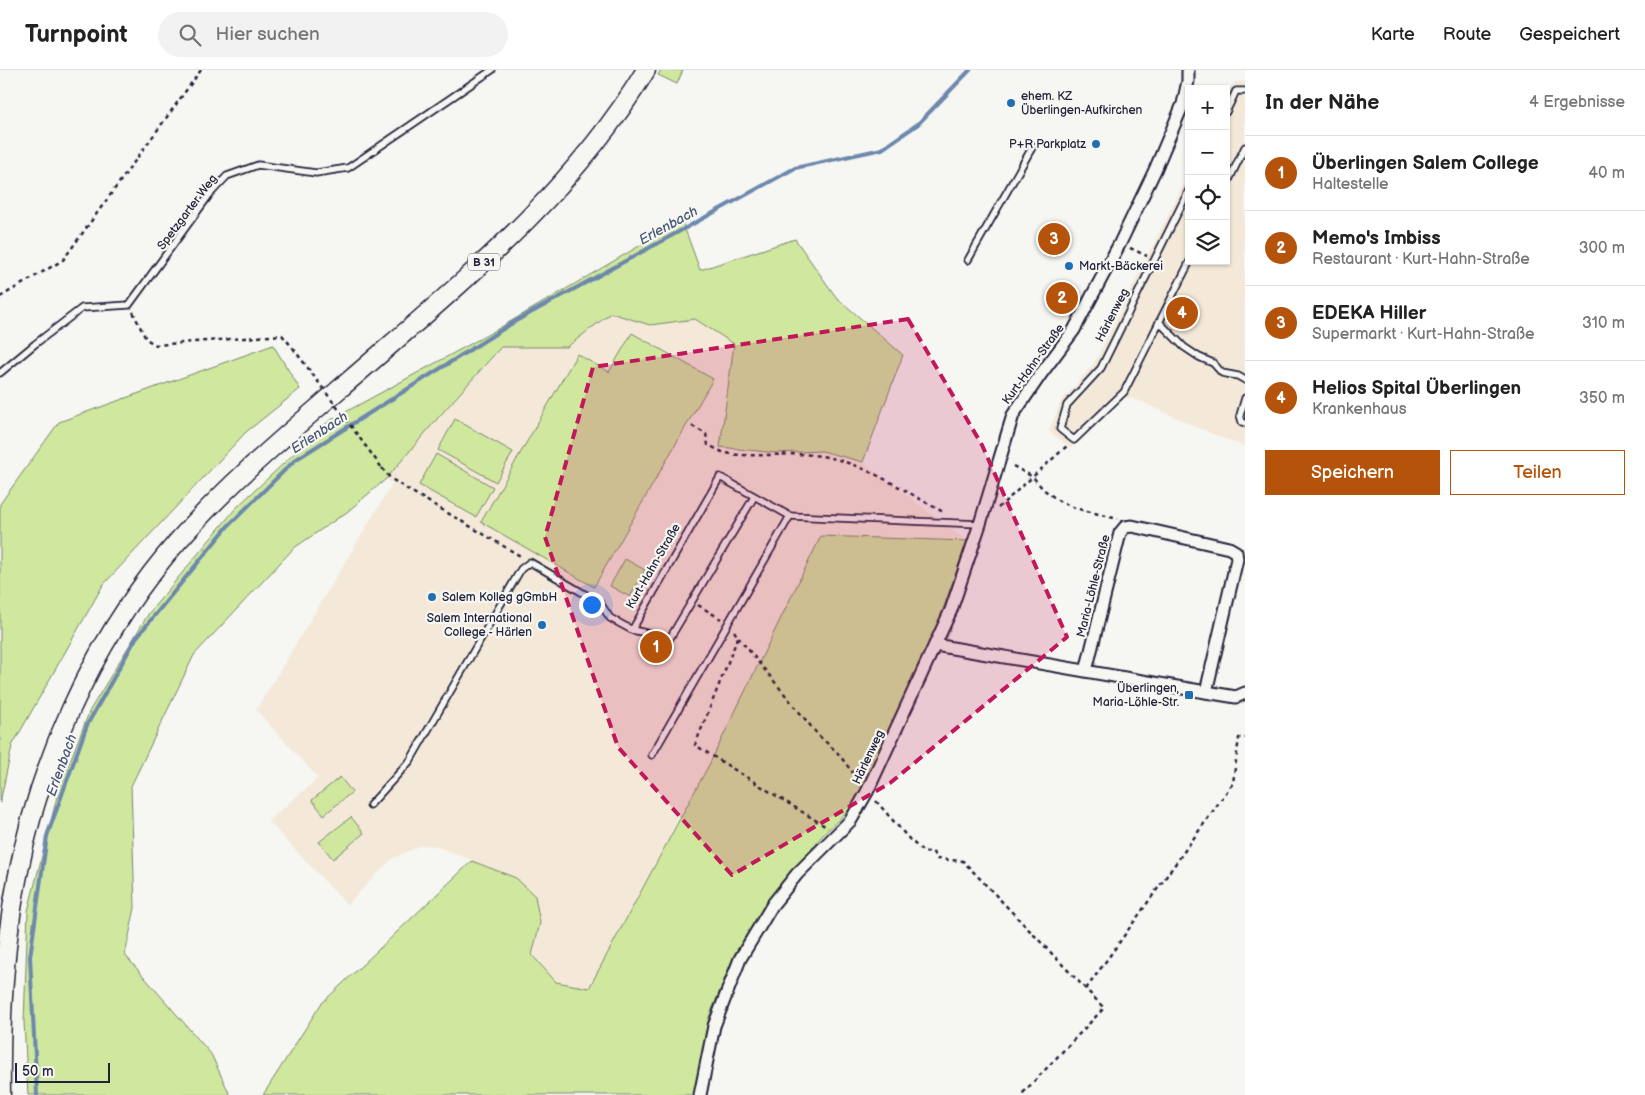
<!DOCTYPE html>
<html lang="de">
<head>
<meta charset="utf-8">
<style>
	:root { --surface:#fff; --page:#f2f2f2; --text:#222; --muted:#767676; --line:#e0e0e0; --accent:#b45309 }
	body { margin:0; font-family:"Balsamiq Sans",sans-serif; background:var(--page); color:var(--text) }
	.controls { position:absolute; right:15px; top:15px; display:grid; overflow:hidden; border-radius:0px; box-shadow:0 1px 4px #0004 }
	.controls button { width:45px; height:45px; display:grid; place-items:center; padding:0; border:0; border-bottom:1px solid var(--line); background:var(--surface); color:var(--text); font:25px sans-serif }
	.scale { position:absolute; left:15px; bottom:12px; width:95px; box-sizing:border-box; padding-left:5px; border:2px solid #22223b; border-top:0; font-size:14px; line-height:18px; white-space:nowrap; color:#22223b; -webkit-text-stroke:4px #f6f6f2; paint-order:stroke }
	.you { position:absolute; left:591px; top:534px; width:18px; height:18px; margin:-12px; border:4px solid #fff; border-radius:50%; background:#1a73e8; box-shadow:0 0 0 8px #1a73e833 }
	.badge { display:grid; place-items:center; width:32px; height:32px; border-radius:50%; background:var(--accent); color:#fff; font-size:16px; font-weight:700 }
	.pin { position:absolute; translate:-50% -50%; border:2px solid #fff; box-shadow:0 1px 5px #0006 }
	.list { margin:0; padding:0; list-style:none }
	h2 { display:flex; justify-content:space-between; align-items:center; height:65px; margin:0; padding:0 20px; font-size:21px }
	h2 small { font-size:16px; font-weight:400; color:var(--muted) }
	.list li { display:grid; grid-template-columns:32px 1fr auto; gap:15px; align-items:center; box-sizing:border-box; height:75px; padding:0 20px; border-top:1px solid var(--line) }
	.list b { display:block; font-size:19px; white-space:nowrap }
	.list p { margin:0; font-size:16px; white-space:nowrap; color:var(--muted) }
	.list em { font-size:16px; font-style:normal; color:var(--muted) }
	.actions { display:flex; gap:10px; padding:15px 20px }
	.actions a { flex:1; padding:11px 0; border:1px solid var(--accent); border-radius:0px; text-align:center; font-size:18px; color:var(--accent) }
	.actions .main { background:var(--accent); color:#fff }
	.icon { flex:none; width:28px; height:28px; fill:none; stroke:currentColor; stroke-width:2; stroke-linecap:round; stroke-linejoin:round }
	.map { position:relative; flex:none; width:1245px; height:1025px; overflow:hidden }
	header { display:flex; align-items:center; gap:30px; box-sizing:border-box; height:70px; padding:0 25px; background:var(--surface); border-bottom:1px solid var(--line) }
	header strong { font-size:24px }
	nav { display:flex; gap:28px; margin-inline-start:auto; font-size:18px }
	.search { width:350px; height:45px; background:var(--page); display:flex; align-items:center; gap:12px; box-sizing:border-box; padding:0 18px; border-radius:28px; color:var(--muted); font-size:19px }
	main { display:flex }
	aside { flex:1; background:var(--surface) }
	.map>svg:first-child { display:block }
</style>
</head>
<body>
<header>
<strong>Turnpoint</strong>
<div class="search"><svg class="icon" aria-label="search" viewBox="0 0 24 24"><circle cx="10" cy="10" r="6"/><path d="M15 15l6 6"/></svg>Hier suchen</div>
<nav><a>Karte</a><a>Route</a><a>Gespeichert</a></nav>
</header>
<main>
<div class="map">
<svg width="1245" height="1025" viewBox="0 0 1245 1025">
	<rect width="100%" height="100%" fill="#f6f6f2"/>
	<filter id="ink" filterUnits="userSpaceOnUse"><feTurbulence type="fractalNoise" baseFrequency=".02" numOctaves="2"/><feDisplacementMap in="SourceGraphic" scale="10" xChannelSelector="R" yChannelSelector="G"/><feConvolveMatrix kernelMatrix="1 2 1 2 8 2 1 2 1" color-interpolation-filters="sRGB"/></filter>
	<g filter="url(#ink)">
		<g fill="#f4e9d9">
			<polygon points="1245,11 1245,377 1198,358 1140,331 1124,327 1071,378 1049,361 1061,332 1094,294 1189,103 1189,191 1226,191 1226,28 1234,12"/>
			<polygon points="611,243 650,255 695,249 734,274 776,383 822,381 863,392 967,471 821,466 710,693 589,918 556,912 532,885 540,853 516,808 436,776 421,775 392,789 347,835 268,751 318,708 256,640 392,414 386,409 437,349 502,277 567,277"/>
		</g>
		<g fill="#cfe89e" stroke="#78856c">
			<polygon points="661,0 683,0 677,14 658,5"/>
			<polygon points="682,151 700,200 795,169 836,227 903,285 863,392 822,381 776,383 720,377 734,274 695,249 650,255 611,243 567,277 501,277 437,349 386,409 347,442 294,478 194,585 131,716 135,838 125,885 211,984 230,1025 28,1025 24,952 28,841 59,719 90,640 149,543 236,438 329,351 496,260"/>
			<polygon points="632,263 713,309 594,517 481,452 577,284 609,302"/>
			<polygon points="273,275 300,319 246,362 103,515 12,676 0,733 0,434 59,352"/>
			<polygon points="455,349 513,382 496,412 438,380"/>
			<polygon points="436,384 493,417 476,447 419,415"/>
			<polygon points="821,466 967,471 940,548 855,734 822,766 766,833 735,883 709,947 694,1025 263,1025 321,934 472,791 516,808 535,826 540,853 532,885 556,912 589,918 710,693"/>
			<polygon points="625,489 645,500 630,527 610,516"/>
			<polygon points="340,707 352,722 324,745 312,730"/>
			<polygon points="351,747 364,763 333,789 319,772"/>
		</g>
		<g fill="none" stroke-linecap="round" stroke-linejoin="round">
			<polyline stroke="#6c88ad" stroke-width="4" points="37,1025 30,887 47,766 87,655 136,568 228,456 295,390 514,252 795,98 882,79 918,54 970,0"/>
			<defs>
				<g id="service">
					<polyline points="1226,42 1236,21 1245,21"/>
					<polyline points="1226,116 1245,77"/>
					<polyline points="1189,120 1101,298 1067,335 1060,359 1074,370 1124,322 1190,191"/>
					<polyline points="968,190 1033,76"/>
					<polyline points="1159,252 1184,277 1199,287 1213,293 1222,303 1238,306 1245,310"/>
					<polyline points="0,303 35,274 82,238 129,235 210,124 227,106 258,95 316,103 348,98 492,0"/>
					<polyline points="1245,328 1240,345 1242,352 1245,353"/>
					<polyline points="632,560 720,407 790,446 980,454"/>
					<polyline points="652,685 790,446"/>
					<polyline points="370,735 410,691 521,499 530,492 600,533 610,548 632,560 670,568 754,427"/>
				</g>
				<g id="minor">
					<polyline points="935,575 1206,622 1236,627 1245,623"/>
					<polyline points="1086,601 1120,463 1125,457 1132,456 1229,478 1236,482 1237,489 1206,622"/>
					<polyline points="700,1025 714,956 740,889 773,834 797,804 851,750 867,722 951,540 980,454 1013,345 1041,304 1074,260 1120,173 1155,100 1183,34 1188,11 1188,0"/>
				</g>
				<path id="primary" d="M1,1025C0,953 3,881 17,810C38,695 91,576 166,485C231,407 312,344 388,277C484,194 580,110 646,0"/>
			</defs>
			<use href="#service" stroke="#22223b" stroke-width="9"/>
			<use href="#minor" stroke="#22223b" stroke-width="15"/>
			<use href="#primary" stroke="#22223b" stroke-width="21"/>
			<g stroke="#22223b" stroke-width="2.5" stroke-dasharray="4 4" stroke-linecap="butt">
				<polyline points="1130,178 1147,186"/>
				<polyline points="0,227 63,190 201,0"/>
				<polyline points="133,242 146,269 156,275 282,265 293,278"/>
				<path d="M692,356L706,364L708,375C713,377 719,381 725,383C757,389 789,381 821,386C865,393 906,422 945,443"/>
				<polyline points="1013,396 1033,407 1043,419 1059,431 1075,438 1118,449"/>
				<polyline points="382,398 390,408 407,419 522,487"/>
				<polyline points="998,438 1068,375"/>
				<polyline points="698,535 721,549"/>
				<polyline points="734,561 738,567 695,675 828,758"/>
				<polyline points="738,567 818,665 837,682 859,711"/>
				<polyline points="876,731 910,770 925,783 932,781 937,789 963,791 1104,938 1021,1025"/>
				<polyline points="1086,919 1233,713 1239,668 1245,668"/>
			</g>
			<use href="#service" stroke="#f6f6f2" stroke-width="5.5"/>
			<use href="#minor" stroke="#f6f6f2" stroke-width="11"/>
			<use href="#primary" stroke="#f6f6f2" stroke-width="18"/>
			<polyline stroke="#22223b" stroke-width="2.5" stroke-dasharray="4 4" stroke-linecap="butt" points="293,278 382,398"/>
		</g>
	</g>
	<path fill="#c2185b" fill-opacity="0.2" stroke="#c2185b" stroke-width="4" stroke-dasharray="10 6" stroke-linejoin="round" d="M908,249L982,375L1067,567L890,713L732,805L618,677L545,467L593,297Z"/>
	<g fill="#1f6fb2" stroke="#f6f6f2" stroke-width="2">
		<circle cx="1011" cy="33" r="5"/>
		<circle cx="1096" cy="74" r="5"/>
		<circle cx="1069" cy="196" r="5"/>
		<circle cx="432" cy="527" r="5"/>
		<circle cx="542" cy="555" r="5"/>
		<rect x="1184" y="620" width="10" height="10" rx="2.5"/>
	</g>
	<g text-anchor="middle" stroke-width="4.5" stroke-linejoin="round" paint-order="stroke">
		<rect fill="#f6f6f2" stroke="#626272" stroke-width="1" x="468" y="183.5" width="32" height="17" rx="4"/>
		<g font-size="11" font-weight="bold" fill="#22223b">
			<text x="484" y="196">B 31</text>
		</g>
		<g font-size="12" fill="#22223b" stroke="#f6f6f2" text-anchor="start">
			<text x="1021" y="30">ehem. KZ<tspan x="1021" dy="14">Überlingen-Aufkirchen</tspan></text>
			<text x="1086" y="78" text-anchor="end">P+R Parkplatz</text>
			<text x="1079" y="200">Markt-Bäckerei</text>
			<text x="442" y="531">Salem Kolleg gGmbH</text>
			<text x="532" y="552" text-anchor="end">Salem International<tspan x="532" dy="14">College - Härlen</tspan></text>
			<text x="1179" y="622" text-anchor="end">Überlingen,<tspan x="1179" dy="14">Maria-Löhle-Str.</tspan></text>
		</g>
		<g font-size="12" fill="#22223b" stroke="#f6f6f2">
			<text transform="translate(187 142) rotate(-53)" y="4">Spetzgarter Weg</text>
			<text transform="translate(1112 245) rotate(-63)" y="4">Härlenweg</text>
			<text transform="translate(1033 294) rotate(-54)" y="4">Kurt-Hahn-Straße</text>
			<text transform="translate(653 496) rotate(-60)" y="4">Kurt-Hahn-Straße</text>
			<text transform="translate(1093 516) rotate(-76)" y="4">Maria-Löhle-Straße</text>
			<text transform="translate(868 687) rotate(-65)" y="4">Härlenweg</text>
		</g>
		<g font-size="14" font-style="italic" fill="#475574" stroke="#f6f6f2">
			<text transform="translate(668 155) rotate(-29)" y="5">Erlenbach</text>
			<text transform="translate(319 362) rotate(-33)" y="5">Erlenbach</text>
			<text transform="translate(61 695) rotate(-70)" y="5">Erlenbach</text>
		</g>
	</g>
</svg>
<div class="controls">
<button>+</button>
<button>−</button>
<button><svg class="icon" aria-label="locate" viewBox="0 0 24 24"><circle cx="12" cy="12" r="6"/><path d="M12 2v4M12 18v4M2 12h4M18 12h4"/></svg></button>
<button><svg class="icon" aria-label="layers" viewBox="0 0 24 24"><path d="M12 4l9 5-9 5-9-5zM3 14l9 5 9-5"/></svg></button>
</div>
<div class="scale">50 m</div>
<div class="you"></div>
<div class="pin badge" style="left:656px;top:577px">1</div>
<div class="pin badge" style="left:1062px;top:228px">2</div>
<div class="pin badge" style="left:1054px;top:169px">3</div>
<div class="pin badge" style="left:1182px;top:243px">4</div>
</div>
<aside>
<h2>In der Nähe<small>4 Ergebnisse</small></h2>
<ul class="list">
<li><span class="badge">1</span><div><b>Überlingen Salem College</b><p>Haltestelle</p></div><em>40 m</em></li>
<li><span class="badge">2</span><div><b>Memo's Imbiss</b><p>Restaurant · Kurt-Hahn-Straße</p></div><em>300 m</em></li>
<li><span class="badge">3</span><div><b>EDEKA Hiller</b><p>Supermarkt · Kurt-Hahn-Straße</p></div><em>310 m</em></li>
<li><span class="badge">4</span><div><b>Helios Spital Überlingen</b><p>Krankenhaus</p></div><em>350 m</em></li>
</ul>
<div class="actions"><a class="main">Speichern</a><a>Teilen</a></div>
</aside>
</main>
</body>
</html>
